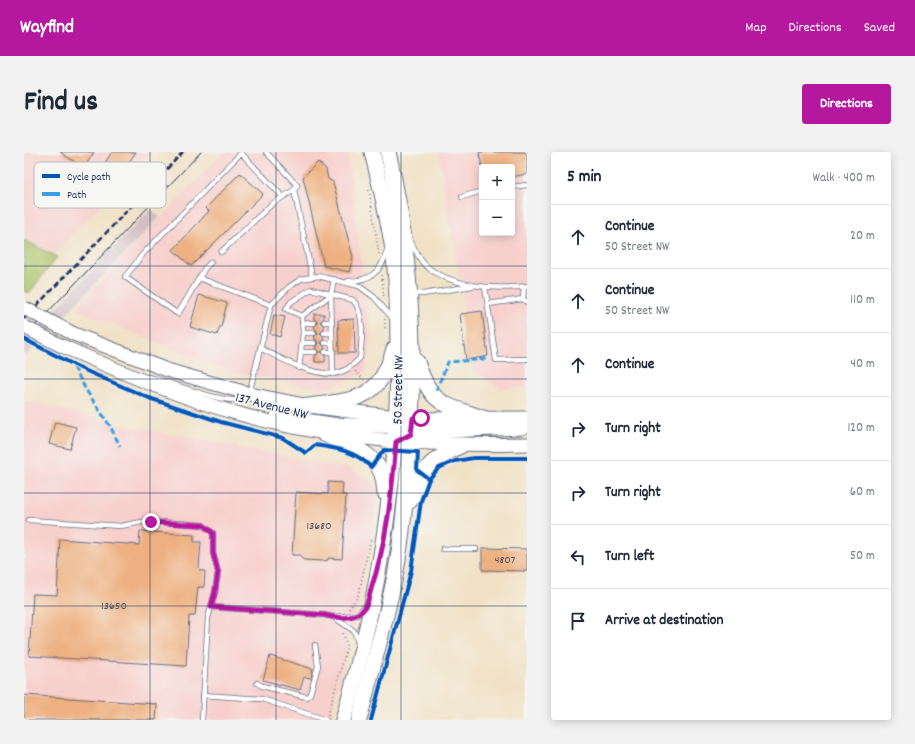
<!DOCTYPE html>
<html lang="en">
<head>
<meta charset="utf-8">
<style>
	:root { --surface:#fff; --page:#f2f2f3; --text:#1f2937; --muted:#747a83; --line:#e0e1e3; --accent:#b5179e }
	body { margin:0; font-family:Dekko,sans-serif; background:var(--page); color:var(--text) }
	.controls { position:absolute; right:12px; top:12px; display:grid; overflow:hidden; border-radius:4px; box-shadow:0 2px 10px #0003 }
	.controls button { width:36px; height:36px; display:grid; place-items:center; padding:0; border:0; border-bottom:1px solid var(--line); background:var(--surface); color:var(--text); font:20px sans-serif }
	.stop { position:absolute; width:12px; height:12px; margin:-9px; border:3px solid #b5179e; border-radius:50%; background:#fff }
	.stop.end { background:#b5179e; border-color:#fff; box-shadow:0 1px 4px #0008 }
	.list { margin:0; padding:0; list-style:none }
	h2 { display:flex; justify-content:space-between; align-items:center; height:52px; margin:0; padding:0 16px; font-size:17px }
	h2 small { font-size:13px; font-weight:400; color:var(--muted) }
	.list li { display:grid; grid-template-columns:26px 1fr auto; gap:12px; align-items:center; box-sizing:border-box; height:64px; padding:0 16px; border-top:1px solid var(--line) }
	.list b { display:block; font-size:15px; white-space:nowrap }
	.list p { margin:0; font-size:13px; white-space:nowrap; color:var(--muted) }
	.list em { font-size:13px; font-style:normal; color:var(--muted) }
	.icon { flex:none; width:22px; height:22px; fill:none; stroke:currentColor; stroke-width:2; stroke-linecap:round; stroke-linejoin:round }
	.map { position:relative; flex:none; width:503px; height:568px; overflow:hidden; border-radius:4px }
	header { display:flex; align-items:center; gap:24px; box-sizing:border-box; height:56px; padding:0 20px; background:var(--accent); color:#fff }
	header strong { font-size:19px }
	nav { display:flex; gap:22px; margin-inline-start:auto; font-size:14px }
	.intro { display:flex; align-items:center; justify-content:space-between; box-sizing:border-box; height:96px; padding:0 24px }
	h1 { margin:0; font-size:28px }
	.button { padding:10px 18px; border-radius:4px; background:var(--accent); color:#fff; font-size:14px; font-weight:700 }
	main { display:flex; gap:24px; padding:0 24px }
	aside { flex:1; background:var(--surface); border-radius:4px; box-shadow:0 2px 10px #0003 }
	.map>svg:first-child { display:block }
</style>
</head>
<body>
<header>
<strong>Wayfind</strong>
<nav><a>Map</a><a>Directions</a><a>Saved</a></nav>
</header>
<div class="intro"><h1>Find us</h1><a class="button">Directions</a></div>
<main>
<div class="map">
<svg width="503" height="568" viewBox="0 0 503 568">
	<rect width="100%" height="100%" fill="#f6f6f2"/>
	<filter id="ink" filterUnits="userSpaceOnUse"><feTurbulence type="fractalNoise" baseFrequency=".025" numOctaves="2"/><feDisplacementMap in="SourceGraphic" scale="8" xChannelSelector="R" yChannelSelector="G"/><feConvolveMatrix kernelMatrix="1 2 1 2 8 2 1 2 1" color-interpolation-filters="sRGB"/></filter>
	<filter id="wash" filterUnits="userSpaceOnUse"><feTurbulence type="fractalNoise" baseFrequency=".012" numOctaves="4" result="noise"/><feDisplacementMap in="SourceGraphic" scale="16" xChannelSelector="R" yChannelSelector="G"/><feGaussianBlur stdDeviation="0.9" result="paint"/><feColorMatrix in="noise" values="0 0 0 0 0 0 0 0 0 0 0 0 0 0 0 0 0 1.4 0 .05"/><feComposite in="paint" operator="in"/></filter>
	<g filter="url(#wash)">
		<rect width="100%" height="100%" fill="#f1e2c7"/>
		<g fill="#f7d0cd" fill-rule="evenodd">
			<polygon points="0,0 129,0 6,125 0,122"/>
			<polygon points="199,0 323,0 347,188 341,221 299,237 203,219 51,157"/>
			<path d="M415,0H503V235L476,236L450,219ZM458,15H488V81H458Z"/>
			<polygon points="0,248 108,275 322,316 342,325 355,339 336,445 306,568 0,568"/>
		</g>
		<polygon fill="#d2bec3" points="127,57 136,65 0,205 0,190"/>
		<polygon fill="#aec165" stroke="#647862" points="0,88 33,105 5,141 0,139"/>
		<g id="blocks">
			<g fill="#eeb080">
				<polygon points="36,0 70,0 60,16"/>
				<polygon points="88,0 112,0 96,23 80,12"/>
				<polygon points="455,0 503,0 503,22 488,25 488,15 458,15"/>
				<polygon points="294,10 302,17 304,27 309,30 329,105 325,120 300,114 279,25"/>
				<polygon points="216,21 239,42 167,114 149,98 185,59 182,56"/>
				<polygon points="175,143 203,151 197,175 196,175 193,183 166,175"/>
				<polygon points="458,159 464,204 442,208 436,162"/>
				<polygon points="290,162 300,162 300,166 296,170 300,174 300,177 296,181 300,185 297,191 301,196 297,200 301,204 301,210 291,210 291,204 295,200 291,196 294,191 290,185 294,181 290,175 294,171 290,167"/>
				<polygon points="250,163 261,165 256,185 246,182"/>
				<polygon points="330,167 331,201 315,201 314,168"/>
				<polygon points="31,270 52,275 46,297 25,292"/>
				<polygon points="304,330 319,331 318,343 322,343 318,407 304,406 304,408 299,409 280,408 277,406 277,403 268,403 272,340 304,342"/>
				<polygon points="116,379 170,383 170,390 177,390 175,415 176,419 181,419 180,435 174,435 171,464 165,464 162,514 5,504 9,442 33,443 36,387 115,393"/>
				<polygon points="458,396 503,397 503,419 458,418"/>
				<polygon points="246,504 289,517 287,526 280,525 276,538 239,528"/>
				<polygon points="0,543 133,552 132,568 0,568"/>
			</g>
		</g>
	</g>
	<g filter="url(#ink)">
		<use href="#blocks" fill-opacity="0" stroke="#666e83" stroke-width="1"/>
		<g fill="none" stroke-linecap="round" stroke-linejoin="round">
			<defs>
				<g id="service">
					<polyline points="242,0 273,33 270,38 288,124"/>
					<polyline points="488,35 503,33"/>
					<polyline points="438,45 458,39"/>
					<path d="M386,88C390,96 396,109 402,114C427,135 473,138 503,134"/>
					<polyline points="197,100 248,52 270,38"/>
					<polyline points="187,110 181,116 154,162 101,125 119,102 217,1 258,44"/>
					<polyline points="175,126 247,153"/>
					<path d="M324,129C346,129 358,120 363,98"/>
					<polyline points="461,135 472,208 503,207"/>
					<polyline points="388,142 399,142 448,134"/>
					<polyline points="499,147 500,134"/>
					<polyline points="464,152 499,147 503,150"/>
					<path d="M278,164L262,157L267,150L287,137L329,148C341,161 338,189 336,206C327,215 321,220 309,222"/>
					<polyline points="278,164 307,143"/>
					<polyline points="300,170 308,170"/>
					<polyline points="278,171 290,171"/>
					<polyline points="279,181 290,181"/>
					<polyline points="300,181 308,181"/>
					<polyline points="278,191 290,191"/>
					<polyline points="301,191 308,191"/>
					<path d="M236,196C260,208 282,221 309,222L307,143L310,127"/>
					<polyline points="277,200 291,200"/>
					<polyline points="301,200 309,200"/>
					<polyline points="275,216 279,181 278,164"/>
					<path d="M124,225C147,229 204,256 224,246L247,153L265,135L277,127L294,124L335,134L350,145L369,167"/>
					<polyline points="5,368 97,374 123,369 179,373 189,381 189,401 194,420 191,440 184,466 178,568"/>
					<polyline points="419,397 452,397"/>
					<polyline points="187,455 300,463 310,465 333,463 342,453"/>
					<polyline points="311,466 330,479 334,490"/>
					<polyline points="233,531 238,534 283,545 286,542 294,514 291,493"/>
					<polyline points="179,543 238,547 302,568"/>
				</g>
				<g id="secondary">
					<polyline points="50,182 143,218 226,242 285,254 389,267 503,266"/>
					<path d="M38,194C97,220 156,246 219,263C312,289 407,294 503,292"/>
					<polyline points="253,264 308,272 373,275 380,273"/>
					<polyline points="378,286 387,282 396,280 497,276 503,274"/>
				</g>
				<g id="primary">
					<path d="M393,210C408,256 421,252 462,267"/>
					<path d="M285,254C332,248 356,248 370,197"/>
					<path d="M300,282C319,290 348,299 357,320C360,326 360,335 361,341"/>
					<path d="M386,349C400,315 405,309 438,293"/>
					<path d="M319,568C353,452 373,333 374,213C374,175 374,136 369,98C364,65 356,32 348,0"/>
					<path d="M335,568C347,520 361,472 371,424C378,389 381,354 384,319C393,211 389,105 364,0"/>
				</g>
			</defs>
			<use href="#service" stroke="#666e83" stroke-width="6"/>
			<use href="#secondary" stroke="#666e83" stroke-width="15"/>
			<use href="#primary" stroke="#666e83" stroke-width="17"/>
			<g stroke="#666e83" stroke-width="1.5" stroke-dasharray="1 3" stroke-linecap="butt">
				<polyline points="345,38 355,102"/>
				<polyline points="358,123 360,147"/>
				<polyline points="361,167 361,179"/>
				<polyline points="331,219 340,228"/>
				<polyline points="325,457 334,444 347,387"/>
				<polyline points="304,563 323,495 319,480"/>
			</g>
			<use href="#service" stroke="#fff" stroke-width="4.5"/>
			<use href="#secondary" stroke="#fff" stroke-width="13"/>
			<use href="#primary" stroke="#fff" stroke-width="15"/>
			<polyline stroke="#1b2f5e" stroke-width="1" points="0,185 177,0"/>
			<polyline stroke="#1b2f5e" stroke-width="2.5" stroke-dasharray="6 3" stroke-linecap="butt" points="0,167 159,0"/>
			<defs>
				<g id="secondary-bridge">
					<polyline points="0,156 50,182"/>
					<polyline points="0,175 38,194"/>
				</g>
			</defs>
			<use href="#secondary-bridge" stroke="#666e83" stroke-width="15" stroke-linecap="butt"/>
			<use href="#secondary-bridge" stroke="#fff" stroke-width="13"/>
			<g stroke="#3b9de6" stroke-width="3" stroke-dasharray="6 3" stroke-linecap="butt">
				<polyline points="50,215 62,238 86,274 96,294"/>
				<polyline points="412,239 424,210 463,207"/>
			</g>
			<defs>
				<g id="cycleway">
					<path d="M0,187L60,218L125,246L197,270L259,286L282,301L291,293C313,296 331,299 347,315L360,298L394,300L393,318L405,327"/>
					<polyline points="347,568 387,419 397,349 405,327 415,316 431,309 450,306 503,306"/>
				</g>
			</defs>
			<use href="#cycleway" stroke="#f6f6f2" stroke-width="6"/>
			<use href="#cycleway" stroke="#0057b8" stroke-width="4"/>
		</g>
	</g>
	<g fill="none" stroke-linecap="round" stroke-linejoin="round" filter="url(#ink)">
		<path stroke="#b5179e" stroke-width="5" d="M127,370L179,373L189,381V401L194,420L191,440L187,455L300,463C311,466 328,468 338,459C344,454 345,444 347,437C363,390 368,339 372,290L387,282L389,266H397"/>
	</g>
	<path fill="none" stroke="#1b2f5e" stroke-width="1" stroke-opacity="0.55" d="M126,0V568M252,0V568M377,0V568M0,114H503M0,227H503M0,341H503M0,454H503"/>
	<g text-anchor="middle" stroke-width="4" stroke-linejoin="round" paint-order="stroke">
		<g font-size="12" fill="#504f66">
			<text x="295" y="377">13680</text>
			<text x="481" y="411">4807</text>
			<text x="90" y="457">13650</text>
		</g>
		<g font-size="14" fill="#1b2f5e" stroke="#f6f6f2">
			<text transform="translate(373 238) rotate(-89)" y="5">50 Street NW</text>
			<text transform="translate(248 253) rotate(14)" y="5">137 Avenue NW</text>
		</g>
	</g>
	<rect x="10" y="10" width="132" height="46" rx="6" fill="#f6f6f2" stroke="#b4bac6" stroke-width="1"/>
	<rect x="18" y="22" width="18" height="4" fill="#0057b8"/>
	<rect x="18" y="40" width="18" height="4" fill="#3b9de6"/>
	<g font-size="11" fill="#1b2f5e">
		<text x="43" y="28">Cycle path</text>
		<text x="43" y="46">Path</text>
	</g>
</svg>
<div class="controls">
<button>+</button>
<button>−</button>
</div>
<div class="stop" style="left:397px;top:266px"></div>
<div class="stop end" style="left:127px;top:370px"></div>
</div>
<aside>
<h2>5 min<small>Walk · 400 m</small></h2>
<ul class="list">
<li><svg class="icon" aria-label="ahead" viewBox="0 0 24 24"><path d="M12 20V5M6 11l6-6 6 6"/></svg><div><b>Continue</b><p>50 Street NW</p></div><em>20 m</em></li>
<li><svg class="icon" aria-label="ahead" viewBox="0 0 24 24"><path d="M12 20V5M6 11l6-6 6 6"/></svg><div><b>Continue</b><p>50 Street NW</p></div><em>110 m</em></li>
<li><svg class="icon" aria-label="ahead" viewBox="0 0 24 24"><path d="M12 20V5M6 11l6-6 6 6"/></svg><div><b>Continue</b></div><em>40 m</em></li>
<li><svg class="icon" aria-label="right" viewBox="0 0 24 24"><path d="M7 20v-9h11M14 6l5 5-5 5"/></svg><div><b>Turn right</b></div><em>120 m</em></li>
<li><svg class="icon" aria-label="right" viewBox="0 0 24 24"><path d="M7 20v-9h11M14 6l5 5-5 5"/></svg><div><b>Turn right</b></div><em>60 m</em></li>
<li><svg class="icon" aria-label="left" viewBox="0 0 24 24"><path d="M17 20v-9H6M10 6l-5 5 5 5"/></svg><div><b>Turn left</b></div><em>50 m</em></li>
<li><svg class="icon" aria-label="arrive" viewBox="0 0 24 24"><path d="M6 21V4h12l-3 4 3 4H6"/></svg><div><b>Arrive at destination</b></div></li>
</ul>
</aside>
</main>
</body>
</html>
